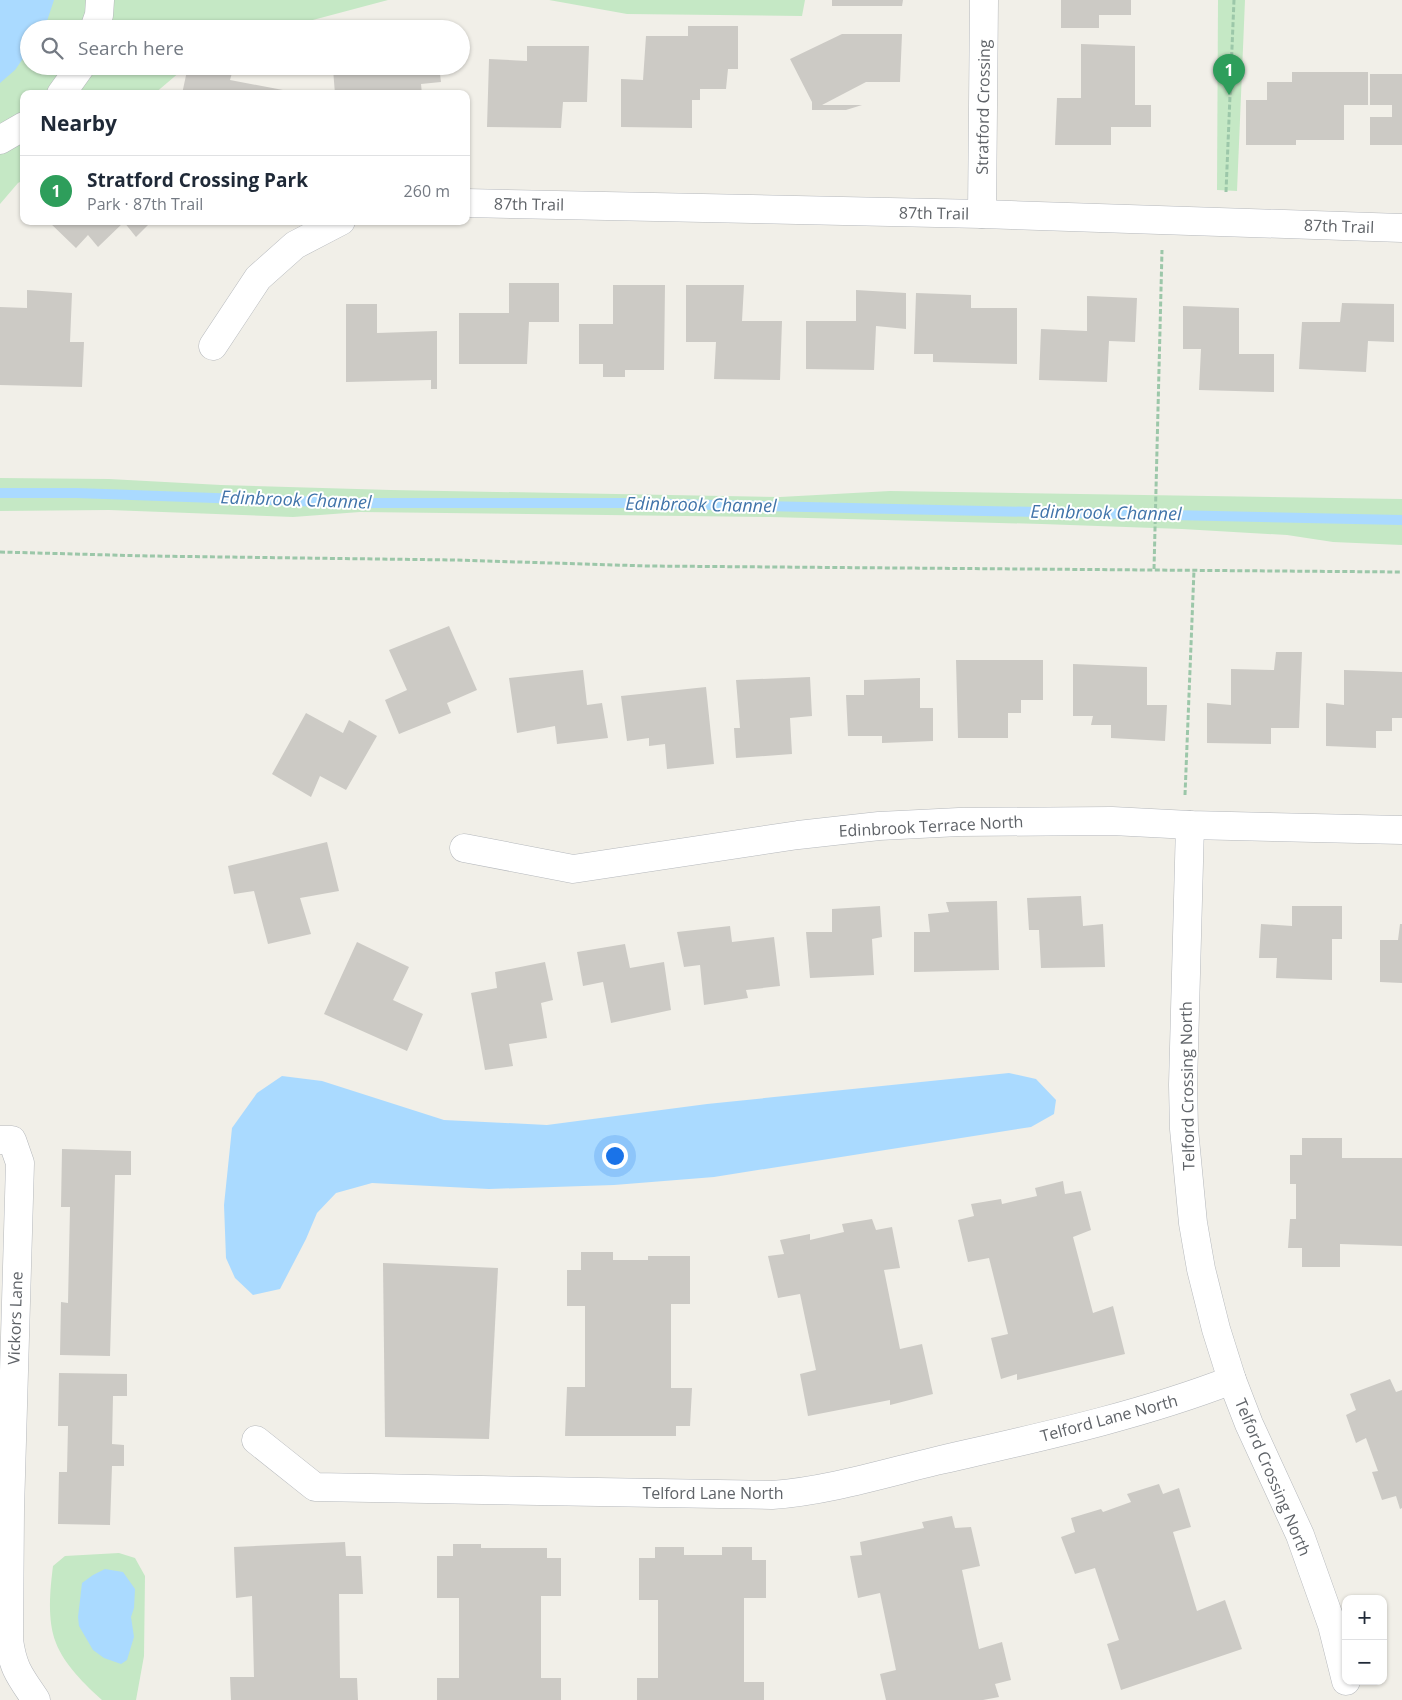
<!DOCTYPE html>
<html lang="en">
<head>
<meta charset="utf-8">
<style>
	:root { --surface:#fff; --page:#f2f2f3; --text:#1f2937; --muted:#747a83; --line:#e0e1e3; --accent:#ea4335 }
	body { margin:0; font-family:"Open Sans",sans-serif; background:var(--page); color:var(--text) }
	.controls { position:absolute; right:15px; bottom:15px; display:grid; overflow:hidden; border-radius:10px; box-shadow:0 1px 4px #0004 }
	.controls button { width:45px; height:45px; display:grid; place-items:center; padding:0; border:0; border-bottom:1px solid var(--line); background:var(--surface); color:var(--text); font:25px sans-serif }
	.you { position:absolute; left:614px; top:1155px; width:18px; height:18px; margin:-12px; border:4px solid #fff; border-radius:50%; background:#1a73e8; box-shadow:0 0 0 8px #1a73e833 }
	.badge { display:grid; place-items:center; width:32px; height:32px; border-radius:50%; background:var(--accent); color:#fff; font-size:16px; font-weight:700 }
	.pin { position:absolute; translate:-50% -41px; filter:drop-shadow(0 1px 2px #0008) }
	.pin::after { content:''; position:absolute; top:26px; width:18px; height:15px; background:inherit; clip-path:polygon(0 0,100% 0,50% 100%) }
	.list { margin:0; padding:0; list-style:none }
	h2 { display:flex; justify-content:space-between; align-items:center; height:65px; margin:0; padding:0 20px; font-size:21px }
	h2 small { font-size:16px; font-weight:400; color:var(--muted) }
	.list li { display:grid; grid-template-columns:32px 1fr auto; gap:15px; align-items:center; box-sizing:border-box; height:70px; padding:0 20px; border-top:1px solid var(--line) }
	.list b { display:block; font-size:19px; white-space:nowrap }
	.list p { margin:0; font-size:16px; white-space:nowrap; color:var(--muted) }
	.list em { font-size:16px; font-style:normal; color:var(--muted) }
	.icon { flex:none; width:28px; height:28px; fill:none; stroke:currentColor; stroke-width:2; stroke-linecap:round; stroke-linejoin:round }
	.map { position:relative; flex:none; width:1402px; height:1700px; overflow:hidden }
	.search { position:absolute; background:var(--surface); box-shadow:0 1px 4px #0004; left:20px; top:20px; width:450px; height:55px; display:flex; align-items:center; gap:12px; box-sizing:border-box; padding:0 18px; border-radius:28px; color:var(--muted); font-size:19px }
	.panel { position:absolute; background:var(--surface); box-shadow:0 1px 4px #0004; left:20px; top:90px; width:450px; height:135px; border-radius:10px }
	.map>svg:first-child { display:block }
</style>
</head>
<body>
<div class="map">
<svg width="1402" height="1700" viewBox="0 0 1402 1700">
	<rect width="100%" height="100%" fill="#f1efe8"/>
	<g fill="#c5e8c5">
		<polygon points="0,0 388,0 279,29 29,29 29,66 187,66 154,94 24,94 24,180 18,183 0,204"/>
		<polygon points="549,0 805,0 802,16 627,14"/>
		<polygon points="1218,0 1245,0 1237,191 1217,190"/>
		<polygon points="0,478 109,479 221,485 391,490 780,497 890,491 1402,499 1402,545 1333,542 1287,535 1182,529 1042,524 770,517 360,512 293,517 109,510 0,511"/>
		<path d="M119,1553L135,1558L145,1576L144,1656L136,1700H102C85,1685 64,1664 56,1643C47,1620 50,1590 53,1566L65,1556Z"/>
	</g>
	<g fill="#aadaff">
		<polygon points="0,0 54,0 47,21 42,29 29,29 29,50 15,70 0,83"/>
		<polygon points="1009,1073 1036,1079 1056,1100 1054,1114 1031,1127 714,1177 614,1185 489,1189 372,1183 336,1193 317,1213 306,1239 280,1289 253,1295 235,1278 226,1258 224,1205 232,1128 257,1093 282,1076 322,1081 444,1120 547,1125 707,1104"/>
		<polygon points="105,1569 123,1572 135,1589 134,1608 131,1617 134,1637 127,1660 121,1664 104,1658 93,1650 79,1626 78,1617 82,1583 93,1575"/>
	</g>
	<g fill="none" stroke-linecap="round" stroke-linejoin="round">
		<polyline stroke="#aadaff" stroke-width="10" points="0,493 77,493 351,503 621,503 1402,520"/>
	</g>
	<g fill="#cccac5">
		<polygon points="832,0 903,0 902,6 832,6"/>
		<polygon points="1061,0 1131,0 1131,15 1099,15 1099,28 1061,28"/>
		<polygon points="688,26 738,26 738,69 728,69 726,89 700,89 700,100 692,100 692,128 621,127 621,79 643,80 646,36 688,36"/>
		<polygon points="842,34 902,34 900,82 866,82 822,105 862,105 846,110 812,110 812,102 790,59"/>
		<polygon points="1081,44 1135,46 1135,105 1151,105 1151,127 1111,127 1111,145 1055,145 1057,98 1081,98"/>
		<polygon points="527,46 589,46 587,102 563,102 561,128 487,127 489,59 527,61"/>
		<polygon points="188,66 234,66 230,80 304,94 182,94"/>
		<polygon points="346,66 439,66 441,82 421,84 422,94 335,94 333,69 346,69"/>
		<polygon points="1292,72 1368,72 1368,105 1344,105 1344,140 1296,140 1296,145 1246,145 1246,100 1267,100 1267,82 1292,82"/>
		<polygon points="1370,74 1402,74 1402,145 1370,145 1370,117 1392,117 1392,105 1370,105"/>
		<polygon points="48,221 152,221 136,237 124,222 98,247 88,235 76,248"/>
		<polygon points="509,283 559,283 559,322 529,322 527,364 459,364 459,313 509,313"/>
		<polygon points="613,285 665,285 664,370 625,370 625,377 603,377 603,364 579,364 579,324 613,324"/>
		<polygon points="686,285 744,285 742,321 782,321 780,380 714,379 716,342 686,342"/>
		<polygon points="27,290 72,293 70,342 84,342 82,387 0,385 0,307 27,308"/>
		<polygon points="856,290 906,293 906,329 876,326 874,370 806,369 806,321 856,321"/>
		<polygon points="916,293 971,295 971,308 1017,308 1017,364 933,362 933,354 914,354"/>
		<polygon points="1087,296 1137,298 1135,342 1109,341 1107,382 1039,380 1041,329 1087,331"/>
		<polygon points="1342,303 1394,304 1394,342 1368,341 1366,372 1299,369 1302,322 1340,322"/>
		<polygon points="346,304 377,304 377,333 437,331 437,389 431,389 431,380 346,382"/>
		<polygon points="1183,306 1239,308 1239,354 1274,354 1274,392 1199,390 1201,349 1183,349"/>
		<polygon points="449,626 477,690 447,703 451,713 399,734 385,700 407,690 389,650"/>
		<polygon points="1276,652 1302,652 1299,728 1271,728 1271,744 1207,743 1207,703 1231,705 1231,669 1274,670"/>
		<polygon points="956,660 1043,660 1043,700 1021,700 1021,713 1008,713 1008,738 958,738"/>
		<polygon points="1073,664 1147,667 1147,705 1167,705 1165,741 1111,738 1111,725 1091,725 1093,716 1073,716"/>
		<polygon points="583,670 587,705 602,703 608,738 557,744 555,726 517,733 509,678"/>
		<polygon points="1344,670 1402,672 1402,718 1392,718 1392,731 1376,731 1376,748 1326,746 1326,703 1344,705"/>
		<polygon points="810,677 812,716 790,718 792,754 736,758 734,728 740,728 736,680"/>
		<polygon points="920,678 920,708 933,708 933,741 882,743 882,736 848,736 846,695 864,695 864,680"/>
		<polygon points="706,687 714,764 667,769 665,744 649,746 649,738 627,741 621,696"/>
		<polygon points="306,713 343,733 349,720 377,736 346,790 320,776 311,797 272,774"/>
		<polygon points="327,842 339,891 300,898 311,934 268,944 254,891 234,894 228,866"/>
		<polygon points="1081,896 1083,926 1103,924 1105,967 1041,968 1039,930 1029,930 1027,898"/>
		<polygon points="997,901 999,970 914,972 914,932 930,932 928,914 949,912 946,902"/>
		<polygon points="880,906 882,937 872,939 874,975 810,978 806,932 832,932 832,909"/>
		<polygon points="1292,906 1342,906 1342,939 1332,939 1332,980 1276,978 1277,958 1259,958 1261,924 1292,926"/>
		<polygon points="1400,924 1402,924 1402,983 1380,982 1380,940 1398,940"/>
		<polygon points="730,926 732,942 774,937 780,986 746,990 748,998 704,1005 700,965 684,967 677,932"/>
		<polygon points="357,942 409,967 393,1000 423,1014 407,1051 324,1014"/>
		<polygon points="625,944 630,968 664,962 671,1010 611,1023 603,982 583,986 577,952"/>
		<polygon points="545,962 553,1000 541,1003 547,1038 509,1044 513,1066 485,1070 471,993 497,988 495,972"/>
		<polygon points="1302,1138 1342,1138 1342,1158 1402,1158 1402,1246 1340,1244 1340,1267 1302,1267 1302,1248 1288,1248 1290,1219 1296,1219 1296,1184 1290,1184 1290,1155 1302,1155"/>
		<polygon points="62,1149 131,1151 131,1175 115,1175 110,1356 60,1355 61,1302 68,1303 70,1207 61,1207"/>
		<polygon points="1063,1181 1065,1194 1081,1191 1091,1230 1073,1237 1093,1313 1113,1306 1125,1354 1017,1380 1017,1374 1001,1379 991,1338 1008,1334 989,1258 968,1262 958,1220 974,1216 971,1204 1001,1199 1002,1204 1037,1196 1035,1188"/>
		<polygon points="872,1219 876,1230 892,1227 900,1268 884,1270 900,1349 922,1344 933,1394 890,1405 890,1400 808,1416 800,1374 816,1370 800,1294 778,1298 768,1256 784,1254 780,1240 810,1234 810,1240 844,1232 842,1224"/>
		<polygon points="581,1252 613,1252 613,1260 648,1260 648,1256 690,1256 690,1304 671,1304 671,1388 692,1388 690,1426 676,1426 676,1436 565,1436 567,1387 585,1387 585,1306 567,1306 567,1270 581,1270"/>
		<polygon points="383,1263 498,1268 489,1439 385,1437"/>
		<polygon points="59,1373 127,1374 127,1396 113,1396 112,1444 124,1445 124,1466 112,1466 110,1525 58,1524 59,1472 67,1472 68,1426 58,1426"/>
		<polygon points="1390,1379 1396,1392 1402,1390 1402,1508 1400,1509 1396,1496 1382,1500 1372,1472 1378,1471 1366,1438 1356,1443 1346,1415 1356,1410 1350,1394"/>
		<polygon points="1159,1484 1163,1494 1179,1488 1191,1527 1173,1532 1197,1611 1225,1600 1242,1649 1121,1690 1107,1644 1119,1640 1095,1568 1075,1574 1061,1537 1075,1532 1071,1518 1101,1509 1103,1512 1131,1502 1127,1494"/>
		<polygon points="952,1516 955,1528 971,1527 980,1566 962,1570 979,1649 1002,1642 1011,1680 995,1684 999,1697 983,1700 886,1700 880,1674 896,1670 880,1593 858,1598 850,1556 862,1555 860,1542 924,1528 922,1522"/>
		<polygon points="345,1542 346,1556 361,1556 363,1594 339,1594 340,1678 357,1678 358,1700 231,1700 230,1677 254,1677 252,1596 236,1598 234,1547"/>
		<polygon points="453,1544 481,1544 481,1548 547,1548 547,1558 561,1558 561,1596 541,1596 541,1678 561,1678 561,1700 437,1700 437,1678 459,1678 459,1598 437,1598 437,1556 453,1556"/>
		<polygon points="655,1547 684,1547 684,1555 722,1555 722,1547 752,1547 752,1560 766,1560 766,1598 744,1598 744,1682 764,1682 764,1700 637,1700 637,1678 658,1678 658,1600 639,1600 639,1558 655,1558"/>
	</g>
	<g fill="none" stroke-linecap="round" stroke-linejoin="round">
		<defs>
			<g id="minor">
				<polyline points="94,29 99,15 100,0"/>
				<polyline points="61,94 81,66"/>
				<polyline points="0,140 24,126"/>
				<polyline points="466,203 982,214 1402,228"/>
				<polyline points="982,214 984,0"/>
				<polyline points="213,346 258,278 295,245 341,221"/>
				<polyline points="1190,825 1183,1085 1184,1129 1193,1223 1201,1269 1216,1329 1232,1380 1249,1424 1300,1535 1332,1625 1346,1681"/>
				<polyline points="464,848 573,869 798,835 879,826 959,822 1112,821 1190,825 1402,830"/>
				<path d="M0,1140H12L20,1163L10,1510L9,1640C13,1669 20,1676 36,1700"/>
				<path d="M256,1440L315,1487L772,1495C827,1491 882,1474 936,1461C1036,1438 1136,1417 1232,1380"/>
			</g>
		</defs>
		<use href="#minor" stroke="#b5b8bc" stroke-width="29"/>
		<g stroke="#9cc7a9" stroke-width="3" stroke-dasharray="5 2.5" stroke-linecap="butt">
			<polyline points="1226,192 1234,0"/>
			<polyline points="0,552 148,556 454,560 648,566 1402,572"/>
			<polyline points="1154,569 1162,250"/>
			<polyline points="1185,795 1194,570"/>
		</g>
		<use href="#minor" stroke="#fff" stroke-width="28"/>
	</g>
	<g text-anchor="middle" stroke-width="4" stroke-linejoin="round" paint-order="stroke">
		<g font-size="16" fill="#5f6368" stroke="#fff">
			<text transform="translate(983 107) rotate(-89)" y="6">Stratford Crossing</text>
			<text transform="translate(529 204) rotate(1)" y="6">87th Trail</text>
			<text transform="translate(934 213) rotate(1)" y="6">87th Trail</text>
			<text transform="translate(1339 226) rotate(2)" y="6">87th Trail</text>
			<text transform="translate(931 826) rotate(-3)" y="6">Edinbrook Terrace North</text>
			<text transform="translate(1187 1086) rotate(-91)" y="6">Telford Crossing North</text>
			<text transform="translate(15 1318) rotate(-88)" y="6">Vickors Lane</text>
			<text transform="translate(1109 1418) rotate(-15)" y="6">Telford Lane North</text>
			<text transform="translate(1273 1477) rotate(67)" y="6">Telford Crossing North</text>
			<text x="713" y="1499">Telford Lane North</text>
		</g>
		<g font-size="18" font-style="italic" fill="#4174aa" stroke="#fff">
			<text transform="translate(296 500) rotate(2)" y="6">Edinbrook Channel</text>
			<text transform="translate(701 505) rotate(1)" y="6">Edinbrook Channel</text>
			<text transform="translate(1106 513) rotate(1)" y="6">Edinbrook Channel</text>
		</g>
	</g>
</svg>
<div class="controls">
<button>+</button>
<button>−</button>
</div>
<div class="you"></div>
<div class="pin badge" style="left:1229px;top:95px;background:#2e9e5b">1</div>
<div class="search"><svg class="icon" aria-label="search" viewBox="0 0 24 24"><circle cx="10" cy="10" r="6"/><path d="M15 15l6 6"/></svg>Search here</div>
<section class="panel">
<h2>Nearby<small></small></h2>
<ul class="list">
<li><span class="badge" style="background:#2e9e5b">1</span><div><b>Stratford Crossing Park</b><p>Park · 87th Trail</p></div><em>260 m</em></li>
</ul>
</section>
</div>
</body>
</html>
